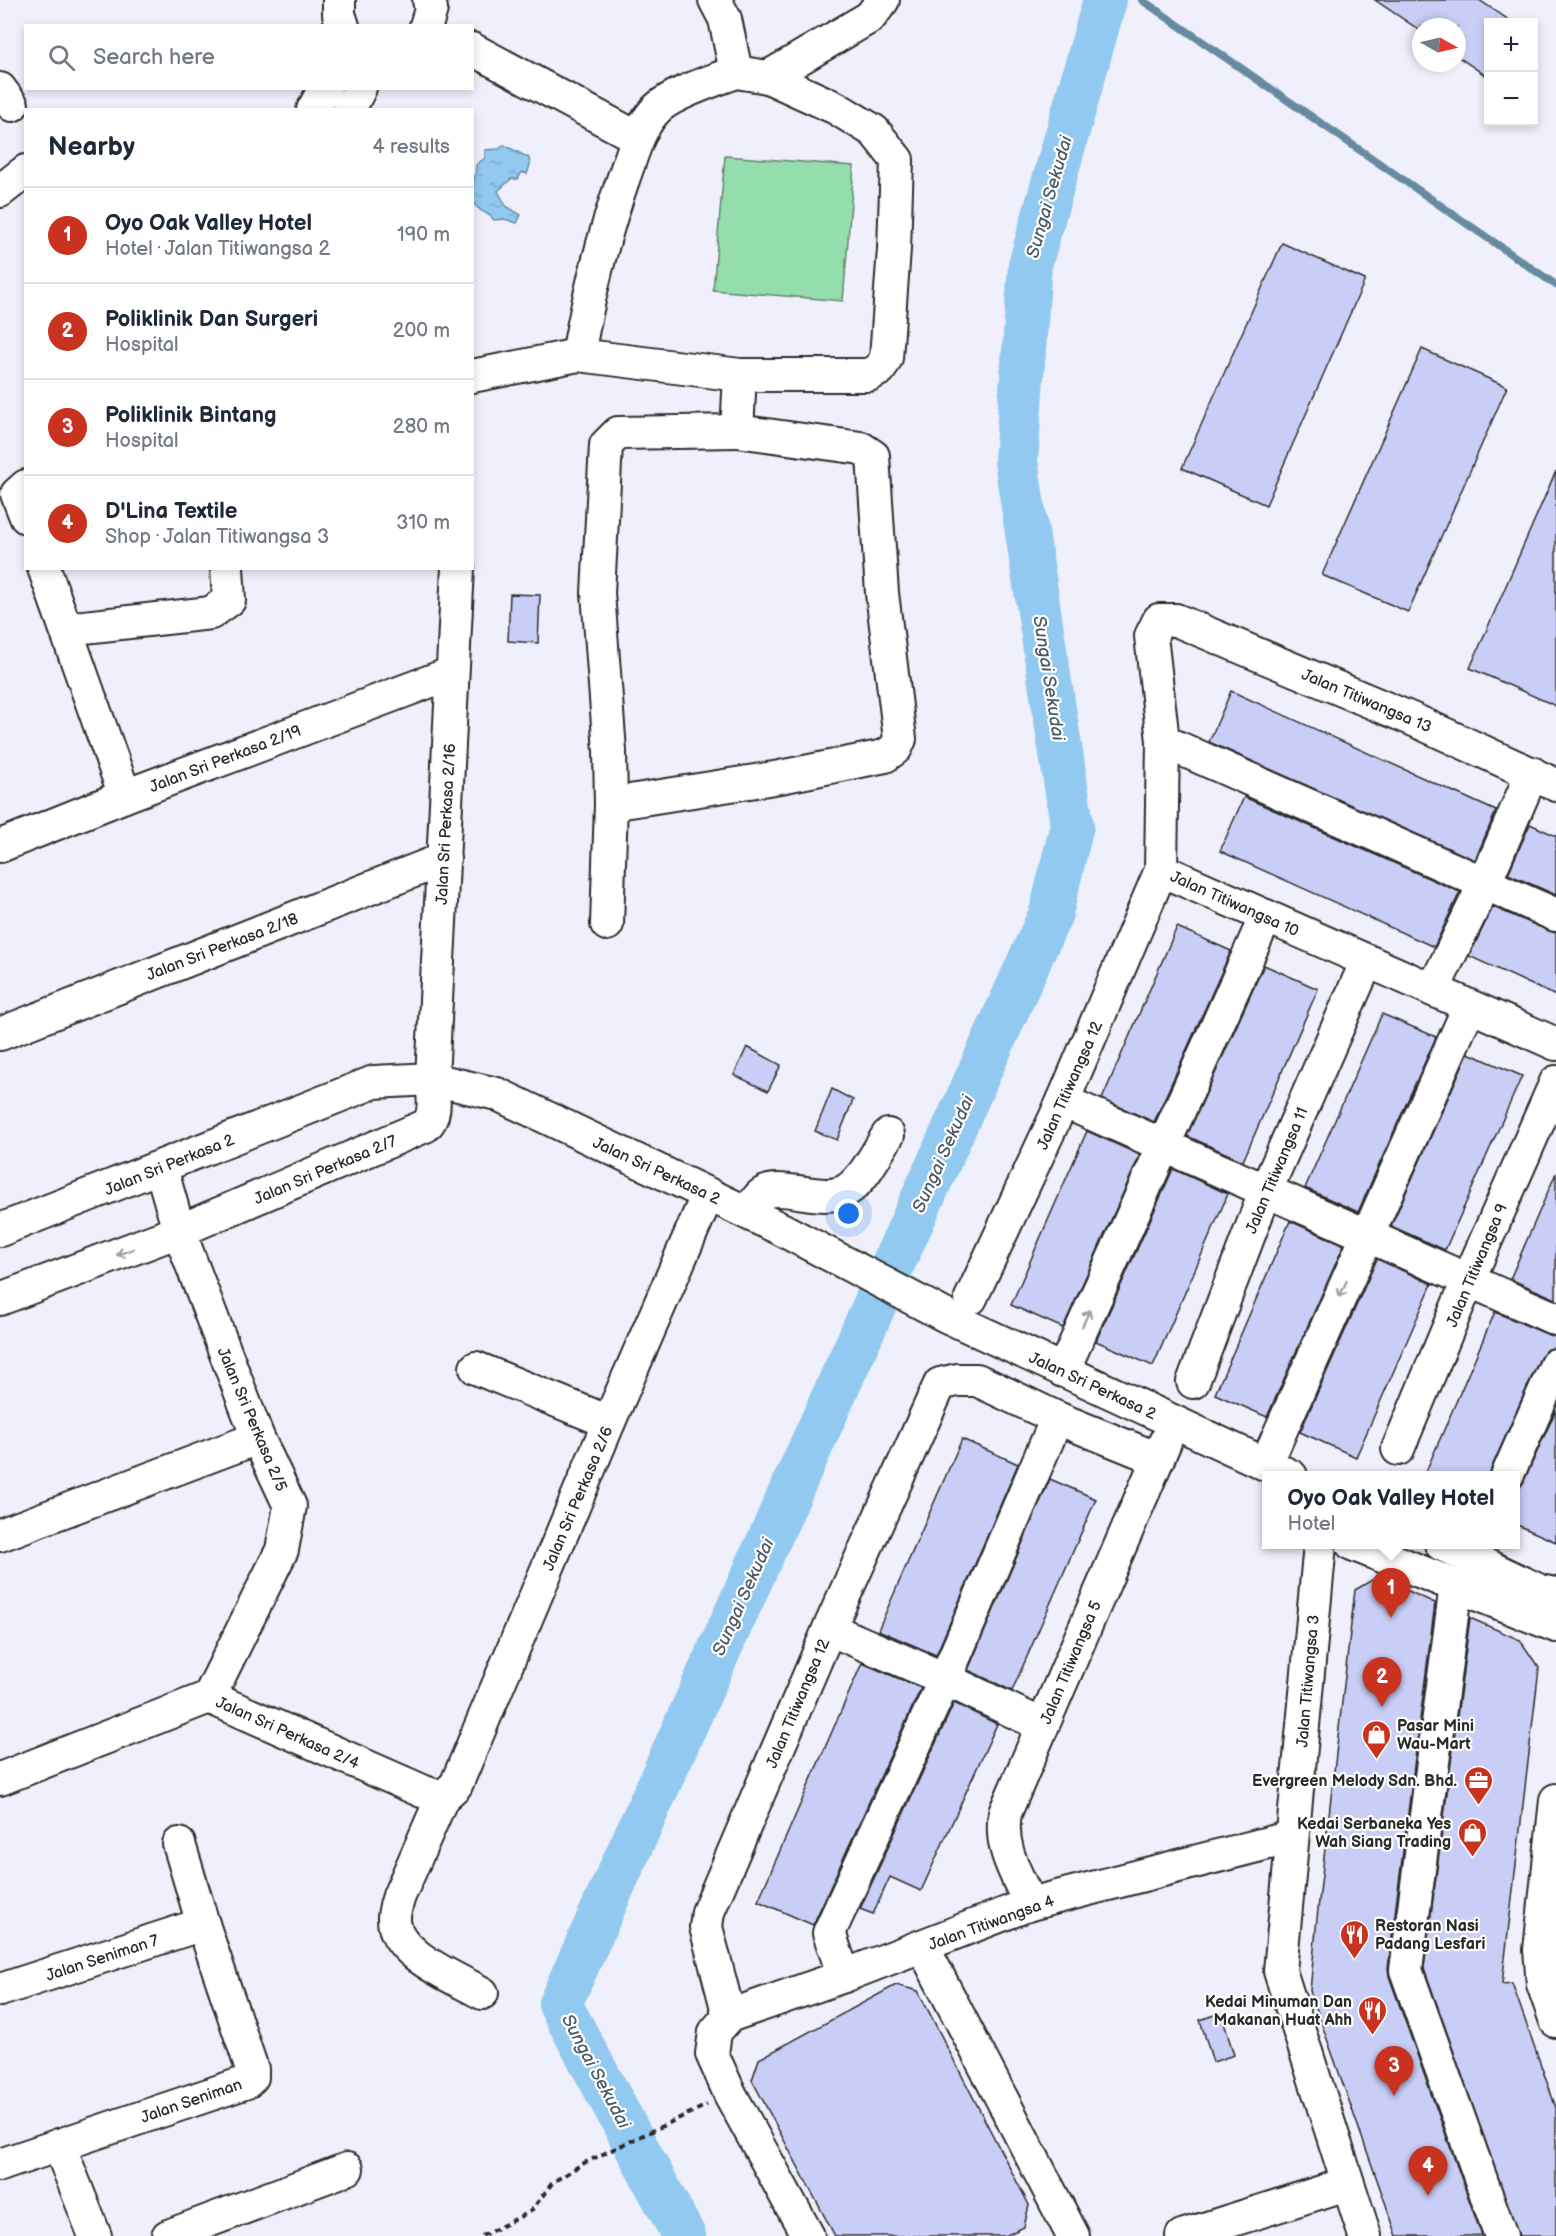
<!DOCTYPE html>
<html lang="en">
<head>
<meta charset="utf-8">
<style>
	:root { --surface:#fff; --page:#f6f6f7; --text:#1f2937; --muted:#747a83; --line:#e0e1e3; --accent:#c8321e }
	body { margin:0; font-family:"Balsamiq Sans",sans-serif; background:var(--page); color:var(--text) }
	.controls { position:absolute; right:18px; top:18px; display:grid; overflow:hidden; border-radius:0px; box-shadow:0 3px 9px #0003 }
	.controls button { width:54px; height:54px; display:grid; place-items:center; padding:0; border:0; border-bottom:2px solid var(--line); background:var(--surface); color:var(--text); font:30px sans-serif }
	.compass { position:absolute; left:1412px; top:18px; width:54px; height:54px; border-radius:50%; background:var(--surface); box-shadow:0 3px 9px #0003; rotate:98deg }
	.you { position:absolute; left:849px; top:1214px; width:21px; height:21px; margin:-15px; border:4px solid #fff; border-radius:50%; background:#1a73e8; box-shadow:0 0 0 9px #1a73e833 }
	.badge { display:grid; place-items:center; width:39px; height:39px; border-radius:50%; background:var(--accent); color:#fff; font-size:20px; font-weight:700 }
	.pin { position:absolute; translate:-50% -50px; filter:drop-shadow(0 2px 3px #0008) }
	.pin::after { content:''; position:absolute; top:32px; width:21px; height:18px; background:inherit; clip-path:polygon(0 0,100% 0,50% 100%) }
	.popup { position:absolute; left:1262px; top:1471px; width:258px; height:78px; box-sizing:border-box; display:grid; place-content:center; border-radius:0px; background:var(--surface); filter:drop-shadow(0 2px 4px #0005); font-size:20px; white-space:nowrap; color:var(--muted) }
	.popup b { font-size:22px; color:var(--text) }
	.popup::after { content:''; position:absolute; left:50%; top:100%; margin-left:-12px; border:12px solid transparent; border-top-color:var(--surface) }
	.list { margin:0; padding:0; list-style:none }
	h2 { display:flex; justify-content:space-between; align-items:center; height:78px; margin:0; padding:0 24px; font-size:26px }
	h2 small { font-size:20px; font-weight:400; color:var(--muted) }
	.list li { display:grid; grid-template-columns:39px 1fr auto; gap:18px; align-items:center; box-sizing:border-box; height:96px; padding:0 24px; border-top:2px solid var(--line) }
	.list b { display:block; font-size:22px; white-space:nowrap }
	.list p { margin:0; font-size:20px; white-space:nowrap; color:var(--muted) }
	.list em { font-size:20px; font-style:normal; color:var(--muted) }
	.icon { flex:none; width:33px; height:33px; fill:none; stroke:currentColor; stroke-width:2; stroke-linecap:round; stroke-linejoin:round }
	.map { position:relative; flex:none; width:1556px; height:2236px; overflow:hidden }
	.search { position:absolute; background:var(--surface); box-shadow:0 3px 9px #0003; left:24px; top:24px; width:450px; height:66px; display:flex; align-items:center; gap:15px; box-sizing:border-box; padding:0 21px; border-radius:0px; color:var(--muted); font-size:22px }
	.panel { position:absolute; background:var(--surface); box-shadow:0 3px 9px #0003; left:24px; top:108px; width:450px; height:462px; border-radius:0px }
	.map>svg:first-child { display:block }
</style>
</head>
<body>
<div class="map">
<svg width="1556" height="2236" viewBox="0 0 1556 2236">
	<defs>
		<pattern id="water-ripples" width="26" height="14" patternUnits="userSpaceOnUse" patternTransform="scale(1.5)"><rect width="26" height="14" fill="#91c9f0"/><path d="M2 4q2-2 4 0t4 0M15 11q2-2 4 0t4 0" fill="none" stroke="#7dadce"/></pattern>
	</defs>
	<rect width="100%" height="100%" fill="#eff0fc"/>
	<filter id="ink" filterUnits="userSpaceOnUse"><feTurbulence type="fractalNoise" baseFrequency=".0167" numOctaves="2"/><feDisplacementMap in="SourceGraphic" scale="12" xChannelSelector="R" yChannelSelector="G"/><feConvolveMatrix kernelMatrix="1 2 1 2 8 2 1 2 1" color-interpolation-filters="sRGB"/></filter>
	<g filter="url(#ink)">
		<polygon fill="#94ddad" stroke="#60846c" stroke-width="1.5" points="725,156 854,166 843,301 713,290"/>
		<path fill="url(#water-ripples)" stroke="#688aa1" stroke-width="1.5" d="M504,145L529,158L530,165L527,174L522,172L518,179H511L498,191L506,206L521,215L517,223L504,219L494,220C489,213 483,213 478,208C465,198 477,178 476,165L485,158V150L499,149Z"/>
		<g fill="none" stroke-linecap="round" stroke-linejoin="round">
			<polyline stroke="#688aa1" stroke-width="8" points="1142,0 1556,285"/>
			<polyline stroke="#91c9f0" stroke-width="44" points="684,2236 560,2004 1051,913 1072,825 1016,461 1030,265 1105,0"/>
		</g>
		<g fill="#c9cef6" stroke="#2b2b2b" stroke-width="1.5">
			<polygon points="1375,0 1479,0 1512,22 1488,22 1488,77 1457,56 1457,27 1421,27 1421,31"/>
			<polygon points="1282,243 1365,280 1266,505 1182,468"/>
			<polygon points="1422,349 1507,387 1408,612 1322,575"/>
			<polygon points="1556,471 1556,706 1470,668"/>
			<polygon points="510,594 540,595 538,643 508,641"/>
			<polygon points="1231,691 1496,811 1475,860 1209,742"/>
			<polygon points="1244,797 1460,892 1434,947 1220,851"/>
			<polygon points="1530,824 1556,836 1556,895 1508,874"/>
			<polygon points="1493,907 1549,931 1556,933 1556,996 1469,956"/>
			<polygon points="1177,927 1231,951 1154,1122 1102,1099"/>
			<polygon points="1264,965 1318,989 1243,1161 1187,1136"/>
			<polygon points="1382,1014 1436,1037 1358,1212 1305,1188"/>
			<polygon points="747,1047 781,1065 768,1091 734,1075"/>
			<polygon points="1468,1053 1522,1076 1445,1250 1391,1226"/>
			<polygon points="832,1089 853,1100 837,1140 815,1131"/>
			<polygon points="1087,1131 1140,1155 1063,1328 1011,1305"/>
			<polygon points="1173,1169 1228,1194 1153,1366 1096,1341"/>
			<polygon points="1556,1173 1556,1299 1510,1279"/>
			<polygon points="1290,1221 1344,1245 1267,1417 1215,1394"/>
			<polygon points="1377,1259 1432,1284 1356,1457 1300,1432"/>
			<polygon points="1495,1312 1549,1335 1556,1337 1556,1347 1546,1350 1540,1358 1491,1469 1489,1476 1424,1476"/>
			<polygon points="1556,1410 1556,1542 1515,1524 1515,1491 1523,1483"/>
			<polygon points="962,1439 1018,1464 936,1655 878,1630"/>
			<polygon points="1050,1479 1096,1499 1012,1691 968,1670"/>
			<polygon points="1377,1577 1435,1603 1388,1968 1389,1976 1482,2236 1397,2236 1310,1991 1317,1918 1355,1590"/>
			<polygon points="1470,1618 1520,1640 1539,1668 1502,1984 1512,1983 1556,2108 1556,2236 1519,2236 1424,1968"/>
			<polygon points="862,1663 921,1688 813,1925 758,1901"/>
			<polygon points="954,1703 997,1724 921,1891 890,1877 873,1914 860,1909"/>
			<polygon points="896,1985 918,1991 1029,2205 1024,2227 1005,2236 835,2236 752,2080 759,2059"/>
			<polygon points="1221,2013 1234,2055 1213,2062 1200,2020"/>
		</g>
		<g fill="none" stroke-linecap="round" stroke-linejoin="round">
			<defs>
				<g id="minor">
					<polyline points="339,0 339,14 343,26"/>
					<polyline points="715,0 725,19 736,72"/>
					<polyline points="426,26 431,9 429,0"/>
					<polyline points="472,49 638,138"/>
					<path d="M736,72L768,77L836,108L874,131L897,160L894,249L886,358L880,369L869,375H740L578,355C589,293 604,233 625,174C633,152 639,129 654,112C667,95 715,80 736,72Z"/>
					<polyline points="768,77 870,17 883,0"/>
					<polyline points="0,89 12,105"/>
					<polyline points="313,110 325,88"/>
					<polyline points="349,110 360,88"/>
					<polyline points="0,191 26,171"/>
					<polyline points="472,376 578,355"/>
					<polyline points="26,486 17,494 26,517"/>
					<polyline points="44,568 125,796"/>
					<polyline points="66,629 211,613 229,600 227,568"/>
					<polyline points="1163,741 1556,915"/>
					<polyline points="1556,785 1414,720 1176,620 1159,620 1151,636 1163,741 1161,870 1556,1044"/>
					<polyline points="611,804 780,777 885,756 896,748 900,739 882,593 873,456 861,448 737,431 740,375"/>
					<polyline points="0,846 125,796 452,673"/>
					<polyline points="607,924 611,804 610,751 598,593 606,445 618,433 737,431"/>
					<polyline points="1433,990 1485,883 1532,773"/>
					<polyline points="0,1034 444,859"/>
					<polyline points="1063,1101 1556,1319"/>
					<polyline points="161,1168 179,1231 258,1438 290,1506 282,1550 209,1697"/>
					<path d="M748,1213C752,1207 756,1199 761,1195C778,1180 823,1205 847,1190C865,1178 877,1152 888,1135"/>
					<polyline points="0,1230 374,1082 432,1079 497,1094 781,1229 948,1317 1291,1476"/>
					<polyline points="971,1298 1063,1101 1161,870"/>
					<path d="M0,1299L179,1231L425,1126C438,1116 433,1095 432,1079L458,568"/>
					<polyline points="476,1368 609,1422"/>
					<polyline points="1063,1371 1266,916"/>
					<polyline points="1193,1382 1266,1190 1367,961"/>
					<polyline points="1398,1449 1468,1281 1556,1082"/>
					<polyline points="1266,1464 1469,1007"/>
					<polyline points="1507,1476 1556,1365"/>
					<polyline points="0,1535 258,1438"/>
					<polyline points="1320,1544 1280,1971 1365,2236"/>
					<polyline points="1352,1544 1556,1626"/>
					<polyline points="1441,1544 1540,1591 1556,1594"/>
					<polyline points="1456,1585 1406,1970 1501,2236"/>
					<polyline points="829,1629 945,1679 1042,1725"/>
					<polyline points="0,1779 209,1697 422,1791 442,1798"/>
					<polyline points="1556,1800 1540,1950 1543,1984 1556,2021"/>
					<path d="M1030,1904C1016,1873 999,1848 1005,1813L1165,1442"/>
					<polyline points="923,1947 1073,2236"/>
					<polyline points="844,1976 829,1933 945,1679 1057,1418"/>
					<polyline points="0,1990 203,1924"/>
					<path d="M482,1993C456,1978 393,1954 394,1918C394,1911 397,1903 399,1896L442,1798L456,1785L609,1422L708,1194"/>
					<polyline points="729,2016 706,1927 708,1912 829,1629 940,1384 957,1380 977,1380 1057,1418 1158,1459"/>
					<polyline points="59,2145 95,2236"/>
					<polyline points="0,2165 247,2082 252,2077 252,2069 203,1924 179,1844"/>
					<polyline points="168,2236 347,2169"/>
					<polyline points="808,2236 730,2094 712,2054 715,2032 729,2016 844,1976 1030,1904 1292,1837"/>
					<polyline points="1182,2236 1347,2184"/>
				</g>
			</defs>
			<use href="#minor" stroke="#2b2b2b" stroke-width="36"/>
			<polyline stroke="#2b2b2b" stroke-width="4" stroke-dasharray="6 4.5" stroke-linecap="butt" points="482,2236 531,2211 553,2182 584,2163 707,2105"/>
			<use href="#minor" stroke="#fff" stroke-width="32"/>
		</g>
		<defs><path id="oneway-shaft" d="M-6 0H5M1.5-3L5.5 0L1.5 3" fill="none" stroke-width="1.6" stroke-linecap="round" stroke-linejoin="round" transform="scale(1.5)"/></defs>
		<g stroke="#a0a0a0">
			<use href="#oneway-shaft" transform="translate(125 1252) rotate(159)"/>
			<use href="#oneway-shaft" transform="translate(1343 1289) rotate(114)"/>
			<use href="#oneway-shaft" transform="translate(1086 1318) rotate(-66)"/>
		</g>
	</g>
	<defs>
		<symbol id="shop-pin" viewBox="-11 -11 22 30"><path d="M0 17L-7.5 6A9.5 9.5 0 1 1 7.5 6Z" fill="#c8321e" stroke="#fff"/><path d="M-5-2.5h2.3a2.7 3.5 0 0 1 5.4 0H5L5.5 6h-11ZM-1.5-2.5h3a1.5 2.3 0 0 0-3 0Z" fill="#fff"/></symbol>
		<symbol id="office-pin" viewBox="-11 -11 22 30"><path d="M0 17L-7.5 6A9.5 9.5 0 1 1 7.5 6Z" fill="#c8321e" stroke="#fff"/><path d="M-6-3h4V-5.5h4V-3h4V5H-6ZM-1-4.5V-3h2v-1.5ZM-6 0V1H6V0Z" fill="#fff"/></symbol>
		<symbol id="restaurant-pin" viewBox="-11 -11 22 30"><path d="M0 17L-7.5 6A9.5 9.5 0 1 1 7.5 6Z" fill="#c8321e" stroke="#fff"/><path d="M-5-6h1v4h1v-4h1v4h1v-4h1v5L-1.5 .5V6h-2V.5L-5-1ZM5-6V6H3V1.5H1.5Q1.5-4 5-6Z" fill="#fff"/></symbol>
	</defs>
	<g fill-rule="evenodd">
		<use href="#shop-pin" x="1360" y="1718" width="33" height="45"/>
		<use href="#office-pin" x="1462" y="1764" width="33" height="45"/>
		<use href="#shop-pin" x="1456" y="1816" width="33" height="45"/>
		<use href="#restaurant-pin" x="1338" y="1918" width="33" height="45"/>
		<use href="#restaurant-pin" x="1356" y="1994" width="33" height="45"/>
	</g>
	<g text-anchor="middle" stroke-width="4.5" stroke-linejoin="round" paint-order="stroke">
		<g font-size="16" fill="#2b2b2b" stroke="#fff">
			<text transform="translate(1367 700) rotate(23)" y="6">Jalan Titiwangsa 13</text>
			<text transform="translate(225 758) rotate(-21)" y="6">Jalan Sri Perkasa 2/19</text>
			<text transform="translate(445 824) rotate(-87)" y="6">Jalan Sri Perkasa 2/16</text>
			<text transform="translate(1235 903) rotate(24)" y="6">Jalan Titiwangsa 10</text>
			<text transform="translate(222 946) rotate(-21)" y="6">Jalan Sri Perkasa 2/18</text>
			<text transform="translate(1069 1085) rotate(-66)" y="6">Jalan Titiwangsa 12</text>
			<text transform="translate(169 1164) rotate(-22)" y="6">Jalan Sri Perkasa 2</text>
			<text transform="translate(325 1169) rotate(-23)" y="6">Jalan Sri Perkasa 2/7</text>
			<text transform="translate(657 1170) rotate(25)" y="6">Jalan Sri Perkasa 2</text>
			<text transform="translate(1276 1170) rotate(-67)" y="6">Jalan Titiwangsa 11</text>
			<text transform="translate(1476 1265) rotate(-67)" y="6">Jalan Titiwangsa 9</text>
			<text transform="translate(1093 1385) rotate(25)" y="6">Jalan Sri Perkasa 2</text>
			<text transform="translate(253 1419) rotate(67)" y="6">Jalan Sri Perkasa 2/5</text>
			<text transform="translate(577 1498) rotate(-67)" y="6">Jalan Sri Perkasa 2/6</text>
			<text transform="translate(1070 1662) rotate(-67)" y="6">Jalan Titiwangsa 5</text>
			<text transform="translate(1307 1681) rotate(-85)" y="6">Jalan Titiwangsa 3</text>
			<text transform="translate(797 1703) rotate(-67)" y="6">Jalan Titiwangsa 12</text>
			<text transform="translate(288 1732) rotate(24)" y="6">Jalan Sri Perkasa 2/4</text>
			<text transform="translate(991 1922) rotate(-20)" y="6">Jalan Titiwangsa 4</text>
			<text transform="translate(102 1957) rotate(-18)" y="6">Jalan Seniman 7</text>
			<text transform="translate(191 2100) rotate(-19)" y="6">Jalan Seniman</text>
		</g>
		<g font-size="16" font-weight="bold" fill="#2b2b2b" stroke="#fff" text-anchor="end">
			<text x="1397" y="1731" text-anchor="start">Pasar Mini<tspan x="1397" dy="18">Wau-Mart</tspan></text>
			<text x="1457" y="1786">Evergreen Melody Sdn. Bhd.</text>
			<text x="1451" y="1829">Kedai Serbaneka Yes<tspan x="1451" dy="18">Wah Siang Trading</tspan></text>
			<text x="1375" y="1931" text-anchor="start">Restoran Nasi<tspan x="1375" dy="18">Padang Lesfari</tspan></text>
			<text x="1352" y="2007">Kedai Minuman Dan<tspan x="1352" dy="18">Makanan Huat Ahh</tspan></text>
		</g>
		<g font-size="18" font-style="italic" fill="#4a5a66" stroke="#fff">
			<text transform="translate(1049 197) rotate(-74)" y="6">Sungai Sekudai</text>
			<text transform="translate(1049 678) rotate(81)" y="6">Sungai Sekudai</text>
			<text transform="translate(943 1154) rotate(-66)" y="6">Sungai Sekudai</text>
			<text transform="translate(743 1597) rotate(-66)" y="6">Sungai Sekudai</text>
			<text transform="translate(596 2071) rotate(62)" y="6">Sungai Sekudai</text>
		</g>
	</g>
</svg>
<div class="controls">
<button>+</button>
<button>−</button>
</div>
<svg class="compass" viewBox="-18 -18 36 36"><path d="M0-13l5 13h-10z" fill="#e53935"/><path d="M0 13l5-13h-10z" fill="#747a83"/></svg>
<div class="you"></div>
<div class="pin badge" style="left:1391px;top:1618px">1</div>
<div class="popup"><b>Oyo Oak Valley Hotel</b>Hotel</div>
<div class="pin badge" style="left:1382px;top:1707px">2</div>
<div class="pin badge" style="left:1394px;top:2096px">3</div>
<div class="pin badge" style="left:1428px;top:2196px">4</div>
<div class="search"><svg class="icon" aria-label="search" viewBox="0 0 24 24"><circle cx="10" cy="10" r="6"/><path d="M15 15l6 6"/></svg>Search here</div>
<section class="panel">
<h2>Nearby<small>4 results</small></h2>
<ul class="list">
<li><span class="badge">1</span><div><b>Oyo Oak Valley Hotel</b><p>Hotel · Jalan Titiwangsa 2</p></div><em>190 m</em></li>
<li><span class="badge">2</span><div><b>Poliklinik Dan Surgeri</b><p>Hospital</p></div><em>200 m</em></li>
<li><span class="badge">3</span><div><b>Poliklinik Bintang</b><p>Hospital</p></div><em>280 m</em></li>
<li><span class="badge">4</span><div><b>D'Lina Textile</b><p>Shop · Jalan Titiwangsa 3</p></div><em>310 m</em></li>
</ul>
</section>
</div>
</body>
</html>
